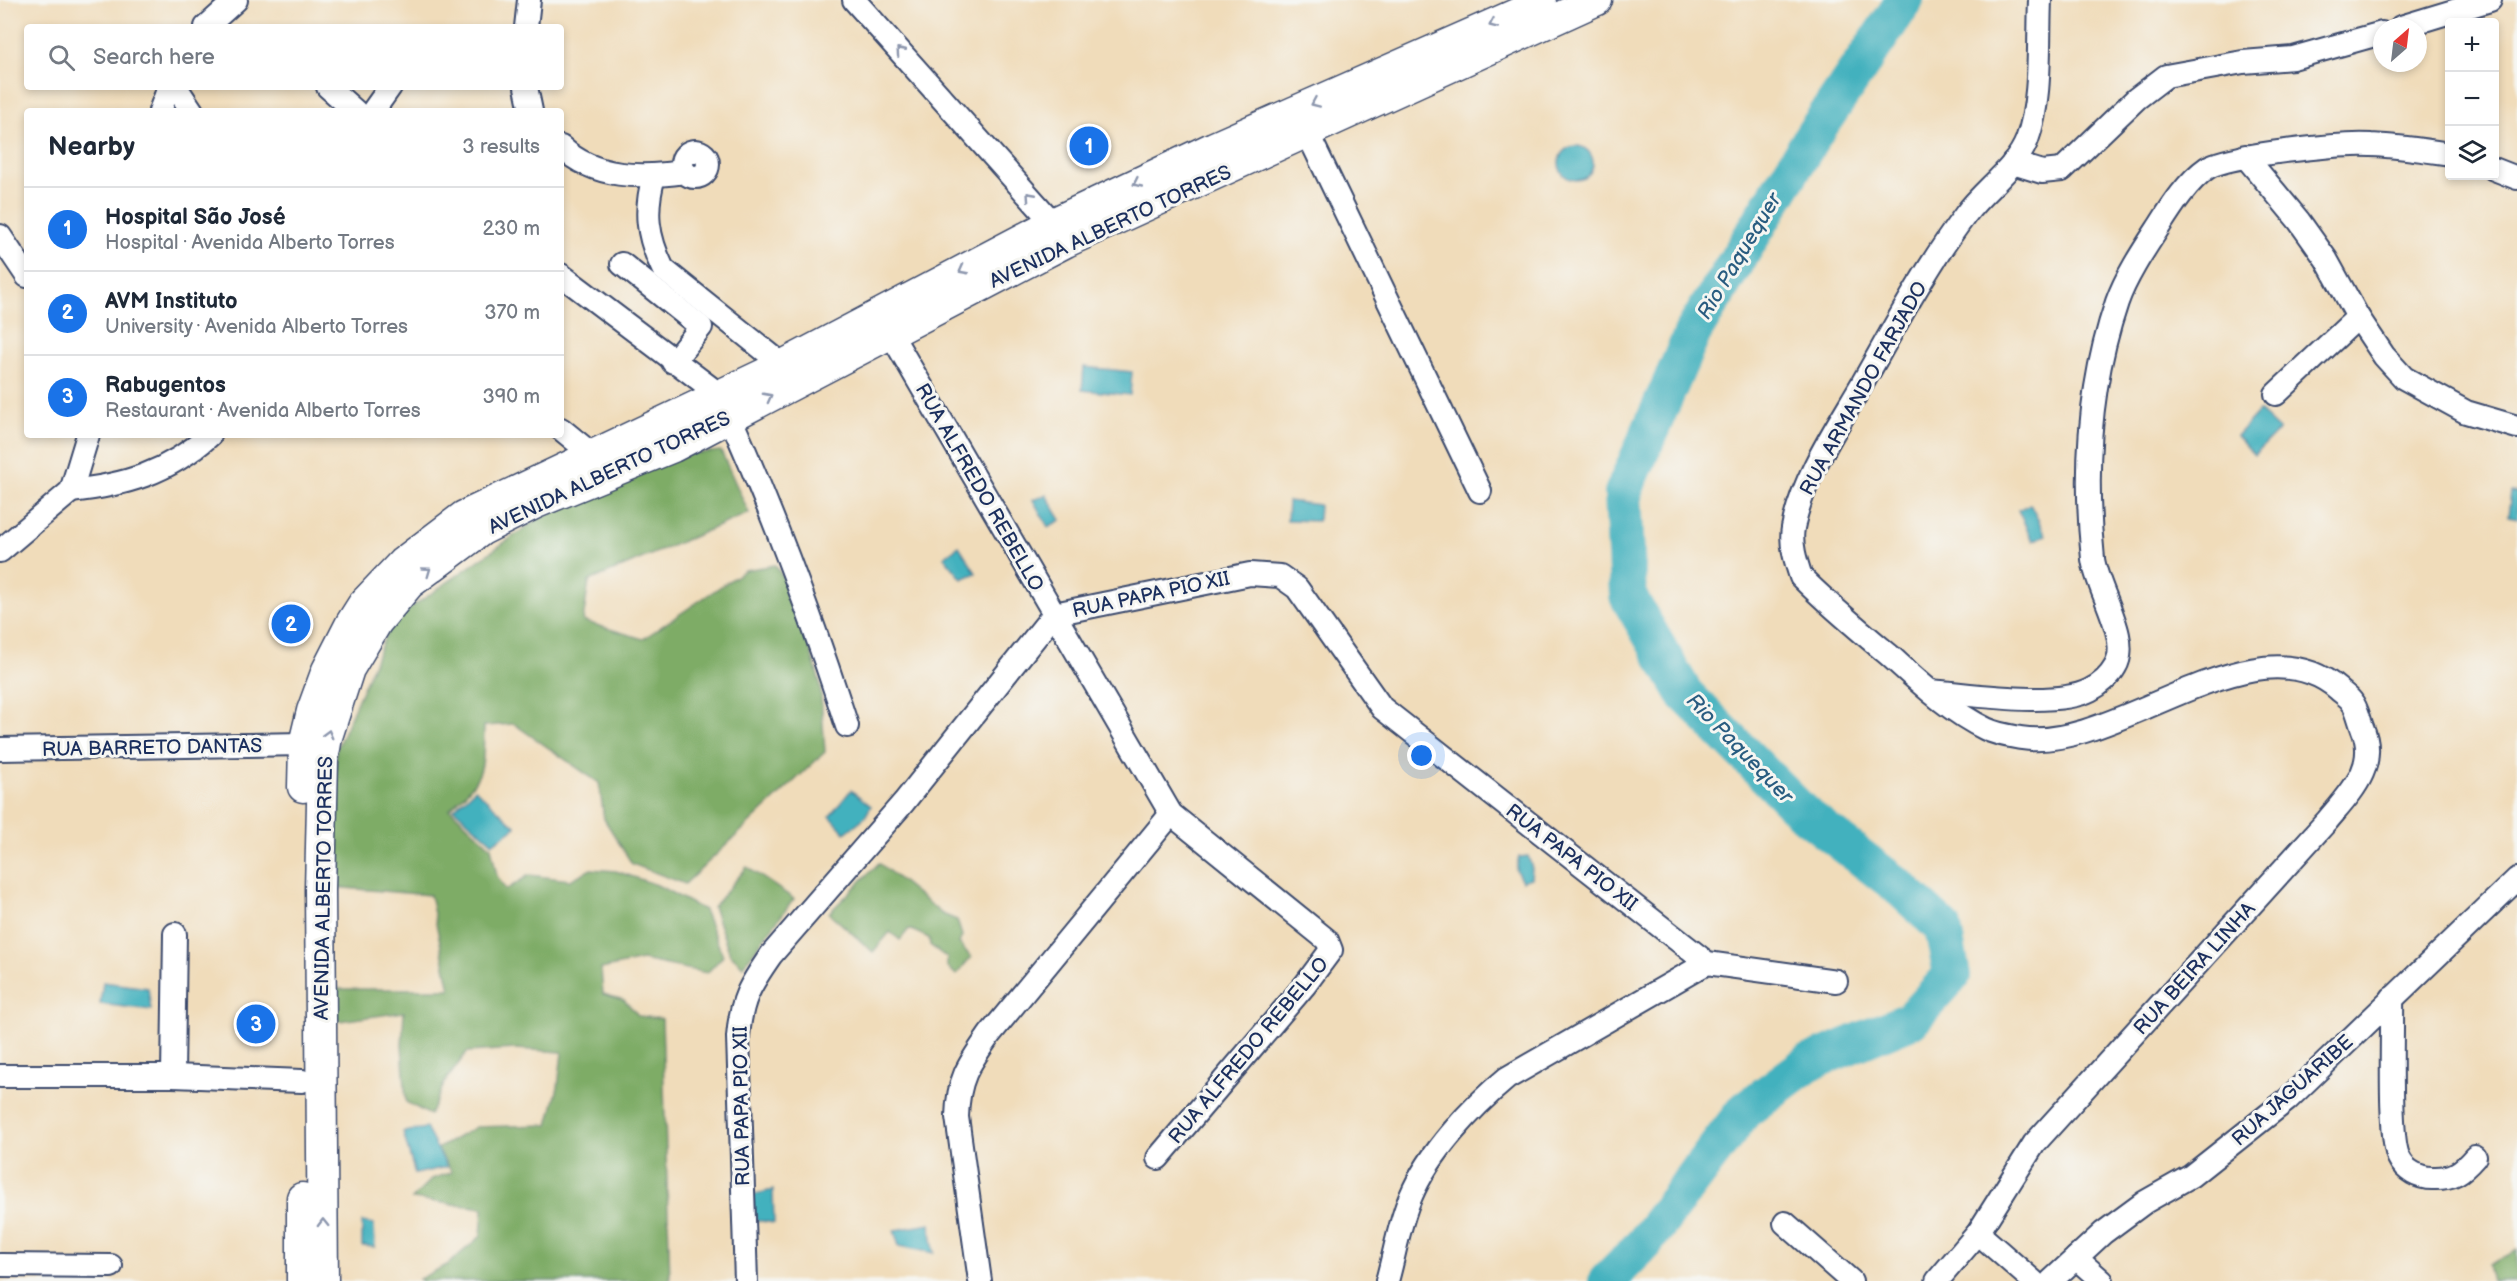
<!DOCTYPE html>
<html lang="en">
<head>
<meta charset="utf-8">
<style>
	:root { --surface:#fff; --page:#f6f6f7; --text:#1f2937; --muted:#747a83; --line:#e0e1e3; --accent:#1a73e8 }
	body { margin:0; font-family:"Balsamiq Sans",sans-serif; background:var(--page); color:var(--text) }
	.controls { position:absolute; right:18px; top:18px; display:grid; overflow:hidden; border-radius:6px; box-shadow:0 3px 9px #0003 }
	.controls button { width:54px; height:54px; display:grid; place-items:center; padding:0; border:0; border-bottom:2px solid var(--line); background:var(--surface); color:var(--text); font:30px sans-serif }
	.compass { position:absolute; left:2373px; top:18px; width:54px; height:54px; border-radius:50%; background:var(--surface); box-shadow:0 3px 9px #0003; rotate:28deg }
	.you { position:absolute; left:1422px; top:756px; width:21px; height:21px; margin:-15px; border:4px solid #fff; border-radius:50%; background:#1a73e8; box-shadow:0 0 0 9px #1a73e833 }
	.badge { display:grid; place-items:center; width:39px; height:39px; border-radius:50%; background:var(--accent); color:#fff; font-size:20px; font-weight:700 }
	.pin { position:absolute; translate:-50% -50%; border:3px solid #fff; box-shadow:0 2px 6px #0006 }
	.list { margin:0; padding:0; list-style:none }
	h2 { display:flex; justify-content:space-between; align-items:center; height:78px; margin:0; padding:0 24px; font-size:26px }
	h2 small { font-size:20px; font-weight:400; color:var(--muted) }
	.list li { display:grid; grid-template-columns:39px 1fr auto; gap:18px; align-items:center; box-sizing:border-box; height:84px; padding:0 24px; border-top:2px solid var(--line) }
	.list b { display:block; font-size:22px; white-space:nowrap }
	.list p { margin:0; font-size:20px; white-space:nowrap; color:var(--muted) }
	.list em { font-size:20px; font-style:normal; color:var(--muted) }
	.icon { flex:none; width:33px; height:33px; fill:none; stroke:currentColor; stroke-width:2; stroke-linecap:round; stroke-linejoin:round }
	.map { position:relative; flex:none; width:2517px; height:1281px; overflow:hidden }
	.search { position:absolute; background:var(--surface); box-shadow:0 3px 9px #0003; left:24px; top:24px; width:540px; height:66px; display:flex; align-items:center; gap:15px; box-sizing:border-box; padding:0 21px; border-radius:6px; color:var(--muted); font-size:22px }
	.panel { position:absolute; background:var(--surface); box-shadow:0 3px 9px #0003; left:24px; top:108px; width:540px; height:330px; border-radius:6px }
	.map>svg:first-child { display:block }
</style>
</head>
<body>
<div class="map">
<svg width="2517" height="1281" viewBox="0 0 2517 1281">
	<rect width="100%" height="100%" fill="#f6f6f2"/>
	<filter id="ink" filterUnits="userSpaceOnUse"><feTurbulence type="fractalNoise" baseFrequency=".0167" numOctaves="2"/><feDisplacementMap in="SourceGraphic" scale="12" xChannelSelector="R" yChannelSelector="G"/><feConvolveMatrix kernelMatrix="1 2 1 2 8 2 1 2 1" color-interpolation-filters="sRGB"/></filter>
	<filter id="wash" filterUnits="userSpaceOnUse"><feTurbulence type="fractalNoise" baseFrequency=".008" numOctaves="4" result="noise"/><feDisplacementMap in="SourceGraphic" scale="24" xChannelSelector="R" yChannelSelector="G"/><feGaussianBlur stdDeviation="1.35" result="paint"/><feColorMatrix in="noise" values="0 0 0 0 0 0 0 0 0 0 0 0 0 0 0 0 0 1.4 0 .05"/><feComposite in="paint" operator="in"/></filter>
	<g filter="url(#wash)">
		<rect width="100%" height="100%" fill="#f0dcba"/>
		<g fill="#7eac66" stroke="#4c6e62" stroke-width="1.5">
			<path d="M721,451L749,513L589,581L583,621L643,639L745,570L775,565L795,596L820,683L825,752L685,884L632,864L604,819L599,783L514,724L484,726C483,773 485,775 450,809L491,847L497,876L506,890L529,875L570,880L591,869L616,871L657,885L704,910L723,956L707,973L642,960L601,969L603,994L624,1000L639,1016L662,1019L670,1281H422L419,1279L447,1265L481,1236L483,1208L412,1199L432,1179L452,1172L437,1149L476,1127L548,1125L558,1087L562,1052L516,1049L467,1052L445,1082L430,1115L406,1102L402,1045L404,1012L340,1021L333,1017L326,989H450L430,895L333,887L336,750L392,621L538,519L674,455Z"/>
			<polygon points="879,863 942,914 957,920 962,936 959,943 971,957 956,975 947,966 947,958 930,945 929,938 909,929 900,940 890,932 873,952 829,913"/>
			<polygon points="747,867 794,899 743,966 730,954 713,907"/>
			<polygon points="2517,1250 2517,1281 2492,1281 2488,1265"/>
		</g>
		<g fill="#43b1be" stroke="#2f708e" stroke-width="1.5">
			<circle cx="1576" cy="163" r="17"/>
			<polygon points="1084,367 1132,372 1130,395 1082,390"/>
			<polygon points="2259,411 2279,430 2254,455 2236,436"/>
			<polygon points="2511,492 2517,493 2517,518 2508,516"/>
			<polygon points="1046,495 1061,520 1048,527 1033,500"/>
			<polygon points="1288,501 1319,505 1318,521 1287,520"/>
			<polygon points="2030,504 2046,535 2033,541 2018,510"/>
			<polygon points="959,546 976,573 962,579 944,557"/>
			<polygon points="475,789 516,827 493,843 454,809"/>
			<polygon points="851,790 871,806 865,817 845,833 830,816"/>
			<polygon points="1528,856 1532,868 1531,878 1522,881 1516,870 1519,857"/>
			<polygon points="103,982 148,988 151,1010 100,1004"/>
			<polygon points="426,1128 447,1167 415,1174 403,1132"/>
			<polygon points="773,1190 774,1223 756,1220 751,1195"/>
			<polygon points="362,1222 374,1224 375,1247 362,1246"/>
			<polygon points="930,1224 934,1253 899,1246 894,1230"/>
		</g>
		<g fill="none" stroke-linecap="round" stroke-linejoin="round">
			<polyline stroke="#43b1be" stroke-width="38" points="1607,1281 1645,1242 1744,1111 1808,1063 1911,1020 1952,975 1943,928 1898,886 1802,812 1685,694 1628,596 1623,493 1693,332 1814,134 1905,0"/>
		</g>
	</g>
	<g filter="url(#ink)">
		<g fill="none" stroke-linecap="round" stroke-linejoin="round">
			<defs>
				<g id="minor">
					<polyline points="854,0 1053,223 1062,236"/>
					<polyline points="206,27 236,0"/>
					<polyline points="526,27 529,0"/>
					<polyline points="2401,27 2490,0"/>
					<polyline points="176,87 192,111"/>
					<polyline points="328,87 355,111"/>
					<polyline points="526,87 531,111"/>
					<polyline points="160,111 169,87"/>
					<polyline points="373,111 390,87"/>
					<polyline points="1307,132 1480,491"/>
					<path d="M561,147C595,179 641,178 685,172"/>
					<circle cx="695" cy="164" r="13"/>
					<polyline points="2245,156 2299,221 2326,259 2358,317 2384,356 2404,378 2466,412 2517,427"/>
					<polyline points="2013,163 2042,172 2062,170 2136,99 2166,76 2243,62 2293,58 2382,33"/>
					<polyline points="2494,169 2517,178"/>
					<path d="M654,176C644,211 647,236 663,269L783,365"/>
					<polyline points="0,236 27,276"/>
					<polyline points="622,264 701,327 673,362"/>
					<polyline points="561,275 720,395"/>
					<polyline points="891,334 1171,814 1327,940 1331,950 1305,985 1158,1158"/>
					<polyline points="2276,394 2358,317"/>
					<path d="M730,417C775,518 813,621 847,726"/>
					<polyline points="561,429 594,456"/>
					<path d="M71,491C125,485 168,473 210,435"/>
					<polyline points="0,551 71,491 88,435"/>
					<path d="M1930,691C1971,694 2055,708 2090,690C2100,685 2110,676 2115,667C2132,640 2097,590 2093,559C2084,474 2089,384 2117,302C2126,276 2145,248 2160,225C2172,206 2188,181 2207,168C2227,155 2344,143 2371,145C2397,146 2424,150 2450,154"/>
					<polyline points="0,749 304,744"/>
					<path d="M2392,998C2393,1028 2388,1137 2399,1158C2405,1171 2419,1178 2432,1178C2453,1179 2462,1172 2475,1157"/>
					<polyline points="0,1076 173,1076 302,1081"/>
					<polyline points="173,1076 175,934"/>
					<polyline points="1785,1223 1851,1281"/>
					<polyline points="1978,1233 2033,1281"/>
					<polyline points="2076,1258 2102,1281"/>
					<polyline points="0,1265 111,1266"/>
					<path d="M746,1281L738,1037C741,999 750,985 771,955L904,802L1054,614L1250,574L1280,576L1297,588L1382,708L1707,963L1836,981"/>
					<path d="M980,1281L957,1117C958,1078 969,1064 990,1034L1171,814"/>
					<path d="M1387,1281C1395,1253 1399,1223 1411,1196C1429,1153 1472,1107 1507,1078L1707,963"/>
					<path d="M1937,1281L1978,1233L2034,1144L2327,821C2351,792 2379,766 2362,727C2359,719 2357,708 2352,702C2349,697 2342,693 2338,689C2254,615 2114,754 2021,738C2010,736 1996,734 1986,729C1949,711 1919,682 1889,655C1859,630 1829,605 1801,577C1796,562 1790,544 1793,528C1802,479 1837,427 1862,384C1895,326 1926,267 1966,214C1984,189 2016,169 2027,140C2042,100 2038,43 2040,0"/>
					<polyline points="2051,1281 2103,1233 2145,1202 2191,1176 2287,1100 2517,879"/>
				</g>
				<g id="major">
					<polyline points="303,787 304,744 312,711 327,670 351,623 363,604 402,563 464,516 783,365 1053,223 1214,147 1541,3"/>
					<polyline points="302,1198 302,1281"/>
					<polyline points="323,1281 320,890 323,760 327,737 349,669 377,622 409,584 482,530 536,503 673,447 1066,242 1597,0"/>
				</g>
			</defs>
			<use href="#minor" stroke="#3b496c" stroke-width="26"/>
			<use href="#major" stroke="#3b496c" stroke-width="33"/>
			<use href="#minor" stroke="#fff" stroke-width="22"/>
			<use href="#major" stroke="#fff" stroke-width="30"/>
		</g>
		<defs><path id="oneway-chevron" d="M-2-3.5L2.5 0L-2 3.5" fill="none" stroke-width="1.6" stroke-linecap="round" stroke-linejoin="round" transform="scale(1.5)"/></defs>
		<g stroke="#8d97ae">
			<use href="#oneway-chevron" transform="translate(1493 24) rotate(156)"/>
			<use href="#oneway-chevron" transform="translate(900 51) rotate(-132)"/>
			<use href="#oneway-chevron" transform="translate(1315 103) rotate(156)"/>
			<use href="#oneway-chevron" transform="translate(1137 183) rotate(155)"/>
			<use href="#oneway-chevron" transform="translate(1030 196) rotate(-132)"/>
			<use href="#oneway-chevron" transform="translate(963 270) rotate(152)"/>
			<use href="#oneway-chevron" transform="translate(768 397) rotate(-28)"/>
			<use href="#oneway-chevron" transform="translate(427 571) rotate(-36)"/>
			<use href="#oneway-chevron" transform="translate(328 734) rotate(-75)"/>
			<use href="#oneway-chevron" transform="translate(323 1223) rotate(-91)"/>
		</g>
	</g>
	<g text-anchor="middle" stroke-width="6" stroke-linejoin="round" paint-order="stroke">
		<g font-size="20" fill="#1b2f5e" stroke="#f6f6f2">
			<text transform="translate(1110 226) rotate(-25)" y="7">AVENIDA ALBERTO TORRES</text>
			<text transform="translate(1863 388) rotate(-61)" y="7">RUA ARMANDO FARJADO</text>
			<text transform="translate(609 472) rotate(-25)" y="7">AVENIDA ALBERTO TORRES</text>
			<text transform="translate(980 487) rotate(60)" y="7">RUA ALFREDO REBELLO</text>
			<text transform="translate(1151 594) rotate(-12)" y="7">RUA PAPA PIO XII</text>
			<text transform="translate(152 747) rotate(-1)" y="7">RUA BARRETO DANTAS</text>
			<text transform="translate(1572 857) rotate(38)" y="7">RUA PAPA PIO XII</text>
			<text transform="translate(323 888) rotate(-89)" y="7">AVENIDA ALBERTO TORRES</text>
			<text transform="translate(2194 968) rotate(-48)" y="7">RUA BEIRA LINHA</text>
			<text transform="translate(1248 1050) rotate(-50)" y="7">RUA ALFREDO REBELLO</text>
			<text transform="translate(2292 1090) rotate(-42)" y="7">RUA JAGUARIBE</text>
			<text transform="translate(741 1106) rotate(-91)" y="7">RUA PAPA PIO XII</text>
		</g>
		<g font-size="21" font-style="italic" fill="#295c80" stroke="#f6f6f2">
			<text transform="translate(1739 256) rotate(-59)" y="7">Rio Paquequer</text>
			<text transform="translate(1740 748) rotate(46)" y="7">Rio Paquequer</text>
		</g>
	</g>
</svg>
<div class="controls">
<button>+</button>
<button>−</button>
<button><svg class="icon" aria-label="layers" viewBox="0 0 24 24"><path d="M12 4l9 5-9 5-9-5zM3 14l9 5 9-5"/></svg></button>
</div>
<svg class="compass" viewBox="-18 -18 36 36"><path d="M0-13l5 13h-10z" fill="#e53935"/><path d="M0 13l5-13h-10z" fill="#747a83"/></svg>
<div class="you"></div>
<div class="pin badge" style="left:1089px;top:146px">1</div>
<div class="pin badge" style="left:291px;top:624px">2</div>
<div class="pin badge" style="left:256px;top:1024px">3</div>
<div class="search"><svg class="icon" aria-label="search" viewBox="0 0 24 24"><circle cx="10" cy="10" r="6"/><path d="M15 15l6 6"/></svg>Search here</div>
<section class="panel">
<h2>Nearby<small>3 results</small></h2>
<ul class="list">
<li><span class="badge">1</span><div><b>Hospital São José</b><p>Hospital · Avenida Alberto Torres</p></div><em>230 m</em></li>
<li><span class="badge">2</span><div><b>AVM Instituto</b><p>University · Avenida Alberto Torres</p></div><em>370 m</em></li>
<li><span class="badge">3</span><div><b>Rabugentos</b><p>Restaurant · Avenida Alberto Torres</p></div><em>390 m</em></li>
</ul>
</section>
</div>
</body>
</html>
